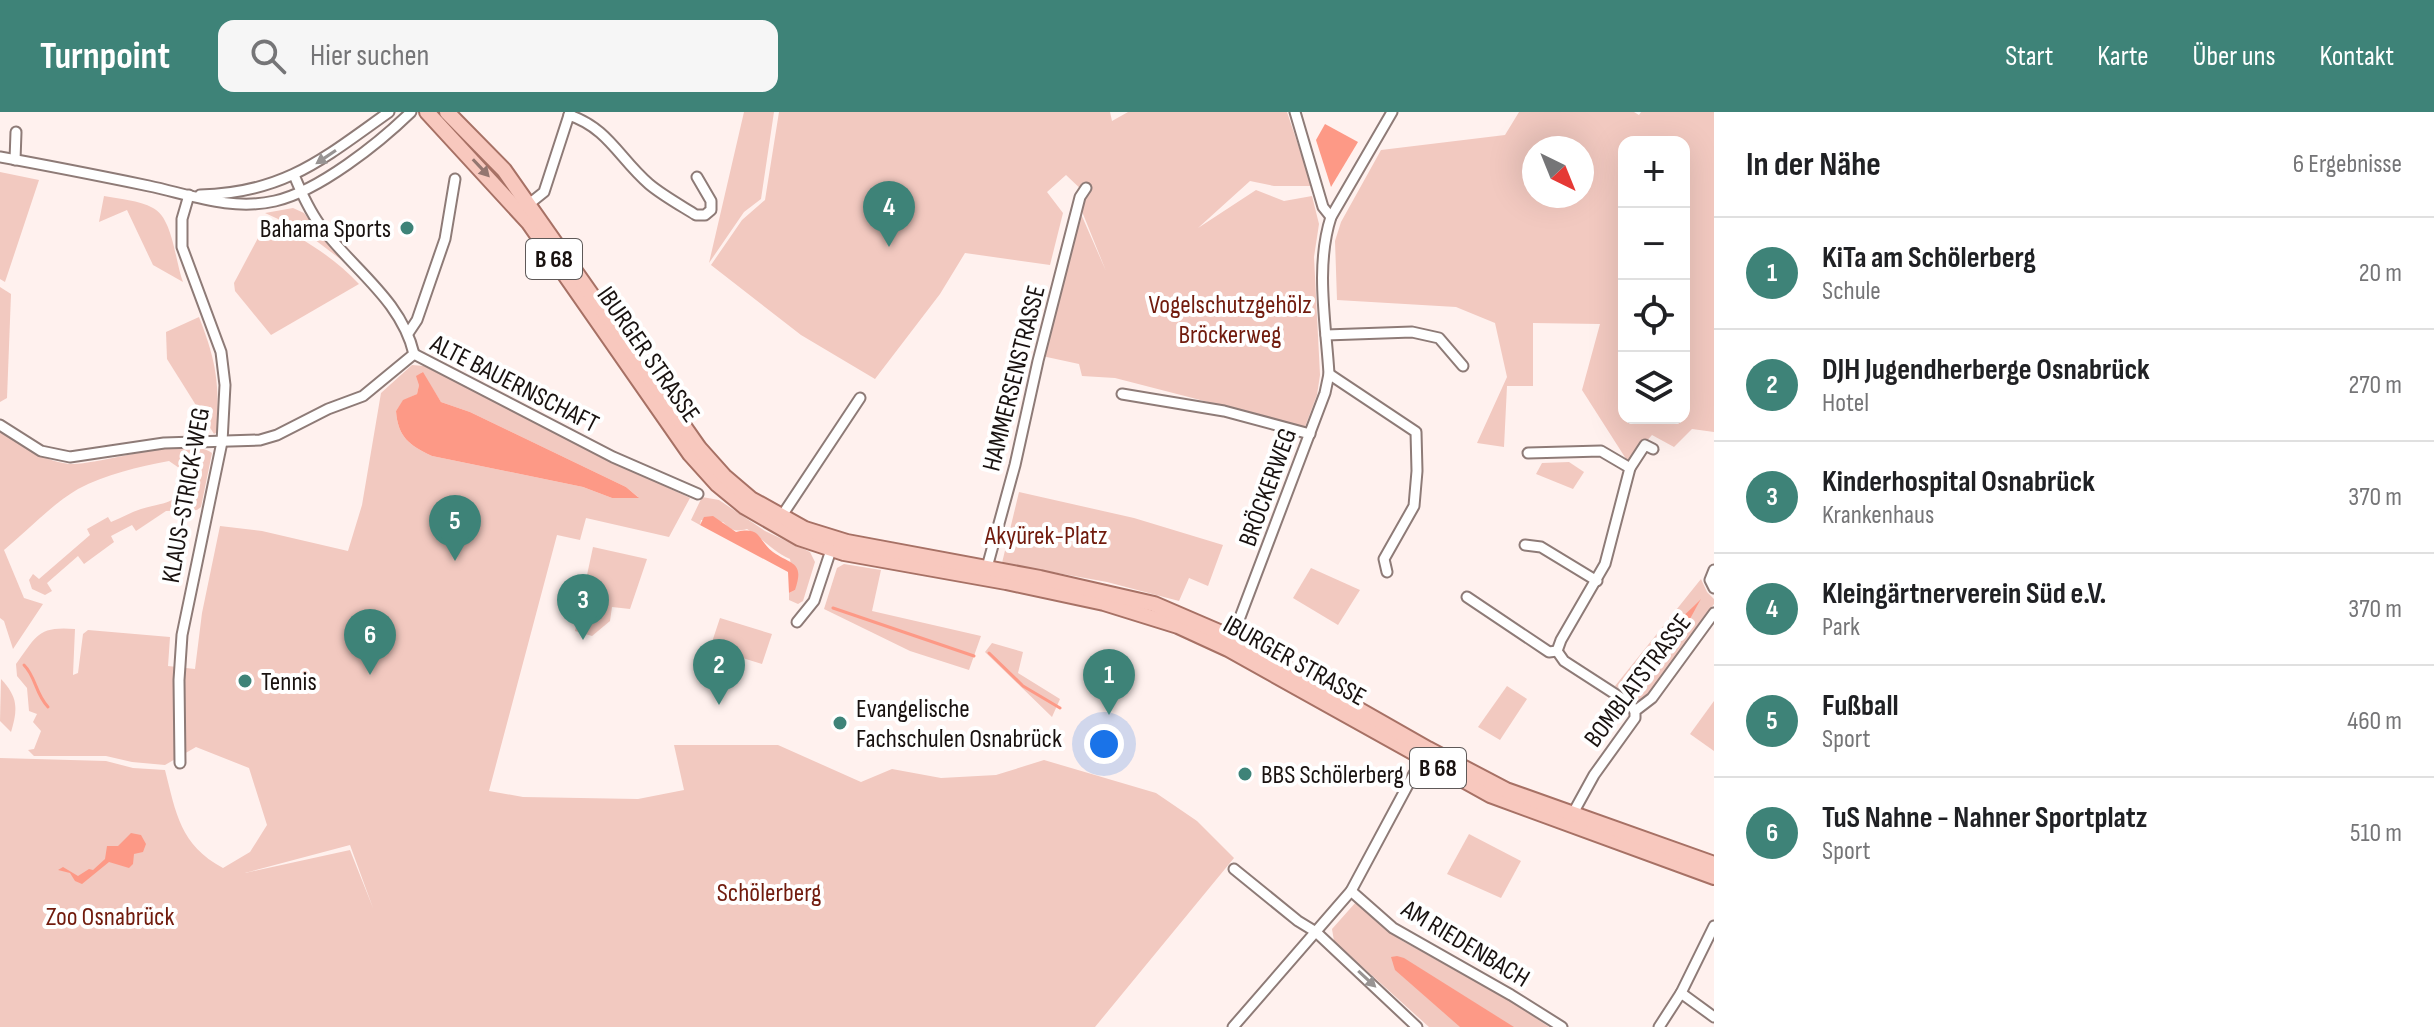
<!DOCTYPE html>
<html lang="de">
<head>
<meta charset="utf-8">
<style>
	:root { --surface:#fff; --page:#f6f6f6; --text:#202124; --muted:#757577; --line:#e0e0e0; --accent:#3e8378 }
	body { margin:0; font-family:"Sofia Sans Condensed",sans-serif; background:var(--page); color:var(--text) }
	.controls { position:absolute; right:24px; top:24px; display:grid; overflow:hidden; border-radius:16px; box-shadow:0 8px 32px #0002 }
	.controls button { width:72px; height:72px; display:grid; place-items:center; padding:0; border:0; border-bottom:2px solid var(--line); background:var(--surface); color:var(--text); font:40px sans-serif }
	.compass { position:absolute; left:1522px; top:24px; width:72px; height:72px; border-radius:50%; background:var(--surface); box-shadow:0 8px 32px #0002; rotate:137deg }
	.you { position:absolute; left:1104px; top:632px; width:28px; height:28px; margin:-20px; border:6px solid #fff; border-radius:50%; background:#1a73e8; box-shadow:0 0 0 12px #1a73e833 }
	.badge { display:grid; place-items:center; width:52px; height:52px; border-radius:50%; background:var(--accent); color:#fff; font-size:26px; font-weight:700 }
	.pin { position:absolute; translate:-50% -66px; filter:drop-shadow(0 2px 4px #0008) }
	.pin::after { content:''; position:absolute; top:42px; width:28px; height:24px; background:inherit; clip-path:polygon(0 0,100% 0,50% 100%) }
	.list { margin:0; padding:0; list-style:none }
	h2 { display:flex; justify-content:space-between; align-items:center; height:104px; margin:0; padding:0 32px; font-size:34px }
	h2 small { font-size:26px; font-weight:400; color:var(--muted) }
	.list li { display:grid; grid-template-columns:52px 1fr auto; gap:24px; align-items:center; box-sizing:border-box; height:112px; padding:0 32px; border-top:2px solid var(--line) }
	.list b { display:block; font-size:30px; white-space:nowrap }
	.list p { margin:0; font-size:26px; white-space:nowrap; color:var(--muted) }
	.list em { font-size:26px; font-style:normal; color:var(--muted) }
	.icon { flex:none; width:44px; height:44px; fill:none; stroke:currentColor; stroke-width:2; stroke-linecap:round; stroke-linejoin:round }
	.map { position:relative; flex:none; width:1714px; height:915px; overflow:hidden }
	header { display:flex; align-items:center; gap:48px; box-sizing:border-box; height:112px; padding:0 40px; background:var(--accent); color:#fff }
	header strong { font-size:38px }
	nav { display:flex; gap:44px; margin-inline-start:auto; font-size:28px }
	.search { width:560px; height:72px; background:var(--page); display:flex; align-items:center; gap:20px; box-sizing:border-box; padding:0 28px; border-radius:16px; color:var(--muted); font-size:30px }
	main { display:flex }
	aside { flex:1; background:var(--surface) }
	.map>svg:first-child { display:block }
</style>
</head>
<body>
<header>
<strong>Turnpoint</strong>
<div class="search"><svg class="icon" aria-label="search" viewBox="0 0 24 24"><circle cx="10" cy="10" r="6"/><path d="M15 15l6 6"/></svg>Hier suchen</div>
<nav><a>Start</a><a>Karte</a><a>Über uns</a><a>Kontakt</a></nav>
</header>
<main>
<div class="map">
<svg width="1714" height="915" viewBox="0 0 1714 915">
	<rect width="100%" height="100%" fill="#fff1ee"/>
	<g fill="#f2c9c0" fill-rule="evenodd">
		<polygon points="744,0 774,0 761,87 744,100 709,151"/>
		<polygon points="779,0 1110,0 1112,9 1128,0 1287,0 1312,74 1274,74 1250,69 1198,116 1256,78 1284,89 1312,84 1319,112 1314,145 1320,263 1317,283 1305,315 1115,266 1082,264 1079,252 1042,244 1081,102 1106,159 1081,97 1086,82 1066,63 1047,80 1063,101 1050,153 965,141 940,182 875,267 801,223 711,153 742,108 765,88"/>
		<path d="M1519,0H1634L1639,3L1641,0H1714V320L1692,317L1674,335L1652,323L1628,350L1582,278L1600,212L1533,211V274H1507L1504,335L1477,331L1507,265L1495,211L1456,195L1337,188L1335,129L1341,110L1381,38L1505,23ZM1624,30H1684V306H1624ZM1534,36H1582V84H1534Z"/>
		<polygon points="0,60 39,68 5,170 0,167"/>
		<path d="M104,84C119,87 139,88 153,96C173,106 175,149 183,170L153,153L127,98L99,110Z"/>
		<polygon points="293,96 304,101 325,128 356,159 302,118 265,101"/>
		<path d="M267,109C301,125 334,145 359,172L271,223L235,179L234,171Z"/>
		<polygon points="0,175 11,182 7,286 0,290"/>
		<path d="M199,205C217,251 219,271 217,320L214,322L167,247L166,220Z"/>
		<path d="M412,253L424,254L611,349L690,386L669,425L586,406L580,428L557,423L489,679L523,685L638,687L684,678L674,633H778L861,670L892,657L941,666L996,663L1044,648L1156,681L1197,709L1234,746L1095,915H0V646L106,649L133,656L165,658C176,701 180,733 223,756L250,740L267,713L249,656L196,635L165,653L132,650L106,644H34L28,638L34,637L41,619L33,610L37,602L29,599L27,576L17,564L16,552C37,524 37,514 75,517L73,563L78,561L83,522L88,518L170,525L168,554L195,557L202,501L220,414L262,419L348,439L362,393L381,281ZM422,260L441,290L470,300L626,375L638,385L612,386L583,375L432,344C409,333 398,325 396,299L403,289L417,282ZM350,733L373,796L350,738L245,761Z"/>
		<path d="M0,319C21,332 47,352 73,352C104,352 188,323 212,341L201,395L197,398L166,399L136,419L132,413L111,424L114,430L84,452L78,444L47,471L52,479L45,483L32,477L29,468L33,462L39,467L90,423L87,417L108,405L111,410C121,406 131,400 141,397C172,388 176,395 185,360L169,349C138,355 106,362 78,377C51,393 28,418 4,438L24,486L43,492L13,537L4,509L0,506Z"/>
		<polygon points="1569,350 1584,360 1573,377 1536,362 1542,351"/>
		<polygon points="1019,380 1134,406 1223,433 1208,474 1189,466 1179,489 1107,470 1002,451"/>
		<path d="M702,385L719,388L765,419L810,440L815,450L803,489L798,492L789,488V481L795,478L790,447C772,439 764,427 747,417C736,420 731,419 723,410L701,408L700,413L691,408Z"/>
		<polygon points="593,435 647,447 630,497 612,495 610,509 592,524 575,519"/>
		<polygon points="844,452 881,458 872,499 981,524 969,558 910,539 824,497 837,456"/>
		<polygon points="1311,456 1360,478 1338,513 1293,486"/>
		<polygon points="1701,467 1707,480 1714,487 1714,492 1647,583 1639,590 1615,574"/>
		<polygon points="720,506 772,522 762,552 710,536"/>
		<polygon points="992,531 1023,540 1018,561 1060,587 1052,605 985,540"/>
		<path d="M1,567C18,585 18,597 11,620L0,609Z"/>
		<polygon points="1507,574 1527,587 1500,628 1478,615"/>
		<polygon points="1714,589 1714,639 1690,622"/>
		<polygon points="1469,722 1521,749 1501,786 1447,762"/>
		<polygon points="1356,790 1397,822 1399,827 1509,888 1549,915 1429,915 1334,829 1332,817"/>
	</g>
	<g fill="#fd9986">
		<polygon points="1325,12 1358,30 1331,75 1316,28"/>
		<path d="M423,260L441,290L470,300L626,375L639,386H612L583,375L432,344C409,333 398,325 396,299L403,288L417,282L419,273L416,264Z"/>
		<path d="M713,404L736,420C762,414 757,428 773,440C791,453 805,449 795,478L789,481L788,460L700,413L704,405Z"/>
		<path d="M1701,487C1689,507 1658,574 1632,574L1629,570C1634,545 1683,506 1701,487Z"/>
		<polygon points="131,721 141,723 146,732 143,740 134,742 133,752 129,756 109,750 82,772 75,769 70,761 58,758 63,755 78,764 89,757 93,758 105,747 107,734 118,734"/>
		<polygon points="1397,844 1404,846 1514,915 1460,915 1395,858 1391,845"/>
	</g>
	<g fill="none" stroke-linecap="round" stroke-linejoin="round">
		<g stroke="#fd9986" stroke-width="3">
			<polyline points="833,496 974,544"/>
			<polyline points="989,541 1023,574 1060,596"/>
			<path d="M24,553C36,565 35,581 48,595"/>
		</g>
		<defs>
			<g id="street">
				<polyline points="1295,0 1323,95 1331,105"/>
				<path d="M569,3C608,16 619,46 649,72C662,83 680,93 696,103H705L711,98V89L697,65"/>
				<path d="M0,45C50,54 100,64 149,74C191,83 232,99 275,89C319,79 379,31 411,0"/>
				<polyline points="15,48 16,20"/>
				<path d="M294,63C301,80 309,98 320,113C351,156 401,187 414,242"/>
				<path d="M200,83C285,81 324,46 389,0"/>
				<polyline points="529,92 544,80 570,0"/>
				<polyline points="409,220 417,208 445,127 455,67"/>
				<polyline points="1326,223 1412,220 1439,226 1463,254"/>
				<polyline points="414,242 613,345 698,382"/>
				<polyline points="1329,262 1416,320 1417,359 1414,394 1384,447 1387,460"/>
				<polyline points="1122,282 1224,299 1310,322"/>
				<polyline points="0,313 41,339 70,345 164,331 260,328 277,323 328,297 363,284 414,242"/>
				<polyline points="1528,341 1601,339 1630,356 1605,452 1561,528 1557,539"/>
				<polyline points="1630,356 1645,333 1653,337"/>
				<polyline points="781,405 860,286"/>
				<polyline points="1525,433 1541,435 1597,469"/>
				<polyline points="1714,458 1710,468 1714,476"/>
				<polyline points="986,459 1015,353 1038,249 1080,85 1086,76"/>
				<polyline points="1467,485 1549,540 1557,539"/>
				<polyline points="797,510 814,489 832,435"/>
				<path d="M1231,529L1325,281L1329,262C1326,211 1315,154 1331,105L1392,0"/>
				<polyline points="1557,539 1564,549 1629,591 1635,599"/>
				<polyline points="180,651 179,568 182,523 222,330 225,273 221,240 182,135 182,107 189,83"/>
				<polyline points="1572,703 1594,663 1635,606 1635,599 1652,586 1714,501"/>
				<polyline points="1234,757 1298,809 1316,820 1417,915"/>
				<polyline points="1351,779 1393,816 1511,883 1562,915"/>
				<polyline points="1681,881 1714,905"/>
				<polyline points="1233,915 1351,779 1424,643"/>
				<polyline points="1659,915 1681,881 1714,814"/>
			</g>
			<g id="primary">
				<polyline points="427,0 529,111 690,342 717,372 745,395 799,426 844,441 1006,470 1104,491 1178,514 1228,537 1490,683 1714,765"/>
				<polyline points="447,0 504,58 699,336 724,364 751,387 805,417 847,430 1040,466 1154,492 1233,526 1428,637 1506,678 1714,752"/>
			</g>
		</defs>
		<use href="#street" stroke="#8e7b77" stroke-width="13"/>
		<use href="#primary" stroke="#a77165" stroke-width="18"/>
		<use href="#street" stroke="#fff" stroke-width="9"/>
		<use href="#primary" stroke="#f8c8be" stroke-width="14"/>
	</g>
	<defs><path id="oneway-solid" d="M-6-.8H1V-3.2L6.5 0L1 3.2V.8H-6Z" transform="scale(2)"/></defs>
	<g fill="#989493">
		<use href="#oneway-solid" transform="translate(326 45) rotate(146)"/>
		<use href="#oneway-solid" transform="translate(1367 867) rotate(43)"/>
	</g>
	<use fill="#947670" href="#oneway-solid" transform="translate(481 56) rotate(47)"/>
	<g fill="#3e8378" stroke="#fff" stroke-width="3">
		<circle cx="407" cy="116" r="8"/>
		<circle cx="245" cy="569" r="8"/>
		<circle cx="840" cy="611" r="8"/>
		<circle cx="1245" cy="662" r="8"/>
	</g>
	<g text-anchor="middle" stroke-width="8" stroke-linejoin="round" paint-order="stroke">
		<g fill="#fff" stroke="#5e5958" stroke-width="2">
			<rect x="526" y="127" width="56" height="40" rx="6"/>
			<rect x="1410" y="636" width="56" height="40" rx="6"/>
		</g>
		<g font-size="24" font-weight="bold" fill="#191210">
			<text x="554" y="155">B 68</text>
			<text x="1438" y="664">B 68</text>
		</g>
		<g font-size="26" fill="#191210" stroke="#fff" text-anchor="start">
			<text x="391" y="125" text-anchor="end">Bahama Sports</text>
			<text x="261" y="578">Tennis</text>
			<text x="856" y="605">Evangelische<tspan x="856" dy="30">Fachschulen Osnabrück</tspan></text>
			<text x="1261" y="671">BBS Schölerberg</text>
		</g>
		<g font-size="26" fill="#711b0d" stroke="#fff">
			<text x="1230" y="201">Vogelschutzgehölz<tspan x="1230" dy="30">Bröckerweg</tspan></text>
			<text x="1046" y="432">Akyürek-Platz</text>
			<text x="769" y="789">Schölerberg</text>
			<text x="110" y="813">Zoo Osnabrück</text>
		</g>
		<g font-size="26" fill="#191210" stroke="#fff">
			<text transform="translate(649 242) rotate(55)" y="9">IBURGER STRASSE</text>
			<text transform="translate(1013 266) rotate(-76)" y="9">HAMMERSENSTRASSE</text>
			<text transform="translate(515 271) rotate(27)" y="9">ALTE BAUERNSCHAFT</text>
			<text transform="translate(1267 375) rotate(-70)" y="9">BRÖCKERWEG</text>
			<text transform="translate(185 383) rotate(-80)" y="9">KLAUS-STRICK-WEG</text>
			<text transform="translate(1295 548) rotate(29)" y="9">IBURGER STRASSE</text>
			<text transform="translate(1637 568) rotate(-53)" y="9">BOMBLATSTRASSE</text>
			<text transform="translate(1466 831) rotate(31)" y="9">AM RIEDENBACH</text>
		</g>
	</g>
</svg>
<div class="controls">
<button>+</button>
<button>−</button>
<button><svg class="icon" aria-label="locate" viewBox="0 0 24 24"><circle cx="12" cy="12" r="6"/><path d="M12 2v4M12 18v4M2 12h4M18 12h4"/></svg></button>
<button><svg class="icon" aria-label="layers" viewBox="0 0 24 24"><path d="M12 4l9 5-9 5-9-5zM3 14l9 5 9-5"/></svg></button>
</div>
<svg class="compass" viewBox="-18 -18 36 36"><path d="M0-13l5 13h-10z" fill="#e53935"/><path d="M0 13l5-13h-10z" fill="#757577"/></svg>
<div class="you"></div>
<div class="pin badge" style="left:1109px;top:603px">1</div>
<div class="pin badge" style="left:719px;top:593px">2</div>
<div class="pin badge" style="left:583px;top:528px">3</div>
<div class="pin badge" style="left:889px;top:135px">4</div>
<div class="pin badge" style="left:455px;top:449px">5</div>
<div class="pin badge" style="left:370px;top:563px">6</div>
</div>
<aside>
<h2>In der Nähe<small>6 Ergebnisse</small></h2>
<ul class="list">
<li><span class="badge">1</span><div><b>KiTa am Schölerberg</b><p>Schule</p></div><em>20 m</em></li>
<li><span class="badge">2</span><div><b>DJH Jugendherberge Osnabrück</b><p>Hotel</p></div><em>270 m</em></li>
<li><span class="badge">3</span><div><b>Kinderhospital Osnabrück</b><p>Krankenhaus</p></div><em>370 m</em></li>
<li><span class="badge">4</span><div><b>Kleingärtnerverein Süd e.V.</b><p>Park</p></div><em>370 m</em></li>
<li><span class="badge">5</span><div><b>Fußball</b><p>Sport</p></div><em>460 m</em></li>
<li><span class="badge">6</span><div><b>TuS Nahne - Nahner Sportplatz</b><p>Sport</p></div><em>510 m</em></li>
</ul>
</aside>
</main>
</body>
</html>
